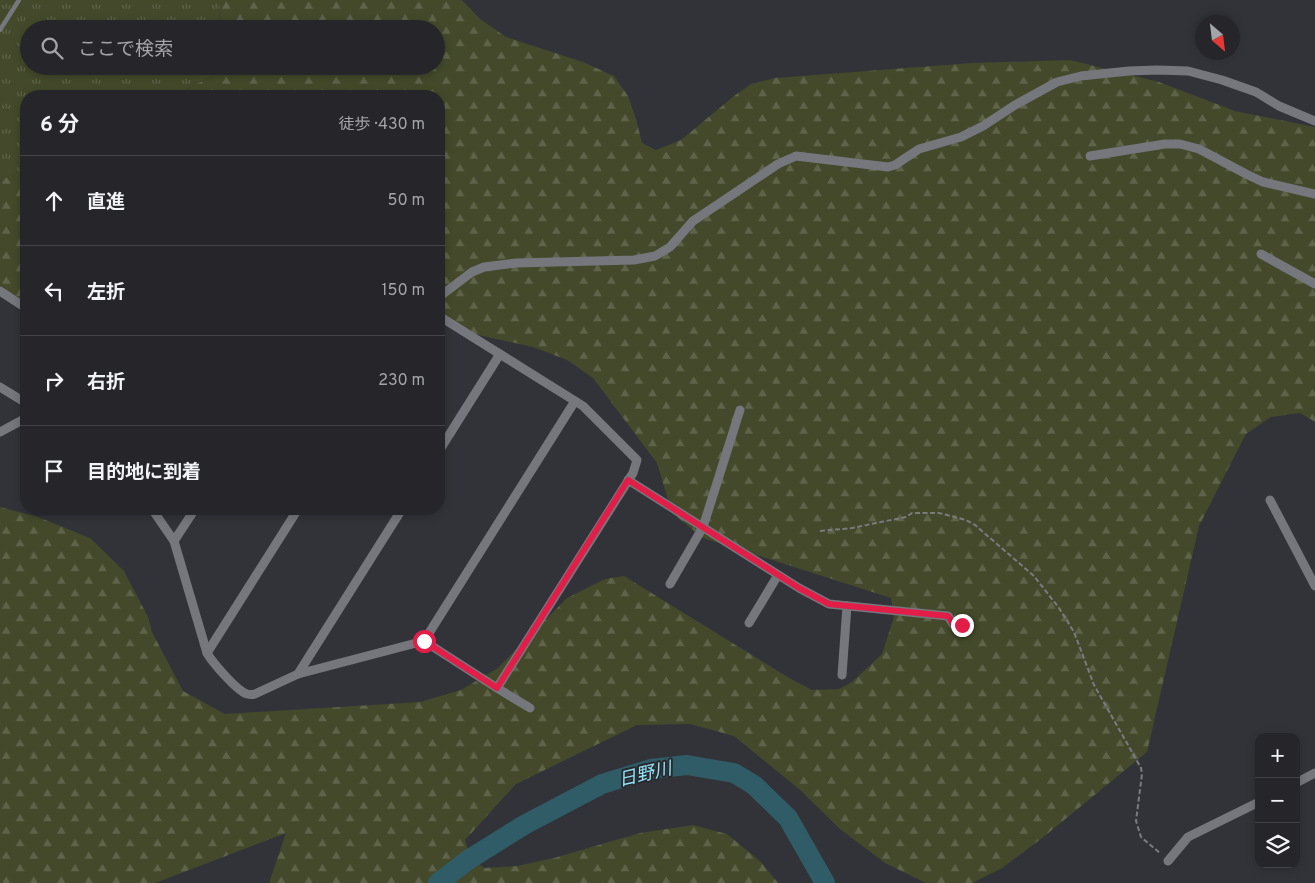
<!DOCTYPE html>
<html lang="ja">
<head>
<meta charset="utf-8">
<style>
	:root { --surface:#26262a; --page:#323236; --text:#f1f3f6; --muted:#a4a5a8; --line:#424347 }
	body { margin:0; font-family:Overpass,"Noto Sans JP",sans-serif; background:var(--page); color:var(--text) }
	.controls { position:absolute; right:15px; bottom:15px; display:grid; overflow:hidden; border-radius:10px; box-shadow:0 2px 8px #0003 }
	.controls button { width:45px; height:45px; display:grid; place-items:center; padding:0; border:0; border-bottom:1px solid var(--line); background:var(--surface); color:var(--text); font:25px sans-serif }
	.compass { position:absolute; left:1195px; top:15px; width:45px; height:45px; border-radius:50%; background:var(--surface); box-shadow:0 2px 8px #0003; rotate:152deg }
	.stop { position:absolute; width:15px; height:15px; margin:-11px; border:4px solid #e11d48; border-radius:50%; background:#fff }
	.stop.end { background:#e11d48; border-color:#fff; box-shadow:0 1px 5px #0008 }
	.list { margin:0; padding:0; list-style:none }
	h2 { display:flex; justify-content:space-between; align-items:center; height:65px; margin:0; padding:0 20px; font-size:21px }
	h2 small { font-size:16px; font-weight:400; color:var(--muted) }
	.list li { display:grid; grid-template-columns:32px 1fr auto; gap:15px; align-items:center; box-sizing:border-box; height:90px; padding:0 20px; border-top:1px solid var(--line) }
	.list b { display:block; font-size:19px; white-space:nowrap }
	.list em { font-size:16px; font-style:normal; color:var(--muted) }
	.icon { flex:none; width:28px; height:28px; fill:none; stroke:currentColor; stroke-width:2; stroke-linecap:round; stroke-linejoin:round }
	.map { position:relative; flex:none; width:1315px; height:883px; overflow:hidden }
	.search { position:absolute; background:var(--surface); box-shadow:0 2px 8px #0003; left:20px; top:20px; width:425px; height:55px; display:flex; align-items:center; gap:12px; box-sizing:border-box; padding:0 18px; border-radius:28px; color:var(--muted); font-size:19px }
	.panel { position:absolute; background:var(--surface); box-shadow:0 2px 8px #0003; left:20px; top:90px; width:425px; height:425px; border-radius:20px }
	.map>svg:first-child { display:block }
</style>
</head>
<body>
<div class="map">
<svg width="1315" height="883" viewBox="0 0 1315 883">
	<defs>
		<pattern id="grass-tufts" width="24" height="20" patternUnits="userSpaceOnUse" patternTransform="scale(1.25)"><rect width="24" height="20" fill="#43492a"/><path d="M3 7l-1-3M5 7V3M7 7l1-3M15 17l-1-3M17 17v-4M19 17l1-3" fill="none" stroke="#5e6349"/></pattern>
		<pattern id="forest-firs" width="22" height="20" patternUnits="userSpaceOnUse" patternTransform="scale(1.25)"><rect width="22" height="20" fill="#43492a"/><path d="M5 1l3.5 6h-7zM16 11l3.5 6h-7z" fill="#5e6349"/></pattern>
	</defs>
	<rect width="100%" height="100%" fill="#323338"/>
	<polygon fill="url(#grass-tufts)" points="0,0 220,0 219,29 29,29 29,66 217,66 217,74 172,96 26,96 26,168 0,181"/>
	<g fill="url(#forest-firs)">
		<polygon points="220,0 462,0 480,19 506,37 583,62 614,76 628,96 636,119 642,143 656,150 681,140 734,96 751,84 775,78 972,63 1070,60 1159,82 1235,111 1315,127 1315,422 1300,413 1271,417 1246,434 1233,459 1199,526 1147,752 1041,839 1002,868 972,883 926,883 885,863 840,829 799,789 734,736 690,724 637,725 516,784 465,840 470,856 484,868 517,866 554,858 640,833 693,825 727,834 761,862 778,883 269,883 286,833 155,883 0,883 0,507 38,517 90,538 124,571 148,617 152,632 183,691 225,714 420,702 461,690 498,668 567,598 605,579 624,576 789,678 812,690 839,689 852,682 882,654 894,617 891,598 703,538 672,513 657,463 593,378 567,360 533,347 460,331 439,320 439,96 172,96 217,74 217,66 436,66 436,29 219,29"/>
		<polygon points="26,168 26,299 25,300 0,297 0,181"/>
	</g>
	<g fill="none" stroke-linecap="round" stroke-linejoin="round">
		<polyline stroke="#2f5c66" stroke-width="20" points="438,883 468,860 524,825 602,784 651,769 687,765 734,773 754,785 788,818 825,883"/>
		<polyline stroke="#7a7b7f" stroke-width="2" stroke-dasharray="5 2.5" stroke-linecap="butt" points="820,531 852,528 876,523 906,517 912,513 939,513 966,520 975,525 1034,576 1059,608 1074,632 1094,685 1141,768 1142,774 1136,821 1141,837 1161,854"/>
		<polyline stroke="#75777d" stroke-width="4.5" points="0,30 19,0"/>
		<g stroke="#75777d" stroke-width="9">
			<polyline points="1090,156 1165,144 1180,144 1199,149 1248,175 1263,182 1315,194"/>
			<polyline points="1261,254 1315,284"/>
			<polyline points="0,291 26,308"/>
			<polyline points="439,297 472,272 484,267 516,263 634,260 655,256 670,247 693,221 778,164 796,156 888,167 895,165 919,149 961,137 983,126 1015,105 1057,82 1081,76 1129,71 1157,70 1188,71 1222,80 1256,92 1279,106 1315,121"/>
			<polyline points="0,387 26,403"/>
			<polyline points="0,432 26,418"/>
			<polyline points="439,451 500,354"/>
			<polyline points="628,480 799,588 829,604 948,616 953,624 962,625"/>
			<polyline points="1270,500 1315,586"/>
			<path d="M152,509L174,541L207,653C212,662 237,691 247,694C251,695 252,695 255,694L298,674L424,641L575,401"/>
			<polyline points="174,541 195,509"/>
			<polyline points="670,584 703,527 740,410"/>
			<polyline points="749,623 778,575"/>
			<polyline points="424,641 497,688 633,473 637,460 583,406 439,316"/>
			<polyline points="207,653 298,509"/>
			<polyline points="298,674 402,509"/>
			<polyline points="842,675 847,606"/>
			<polyline points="497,688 530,708"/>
			<polyline points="1296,783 1315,773"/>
			<polyline points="1168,861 1188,837 1259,802"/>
		</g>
	</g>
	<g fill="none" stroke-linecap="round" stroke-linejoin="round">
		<polyline stroke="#e11d48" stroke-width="6" points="424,641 497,688 628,480 799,588 829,604 948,616 953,624 962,625"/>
	</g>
	<g text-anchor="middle" stroke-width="4" stroke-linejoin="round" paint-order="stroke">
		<g font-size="18" font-style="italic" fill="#94e4f7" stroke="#28292e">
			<text transform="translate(645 774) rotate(-13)" y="6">日野川</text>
		</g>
	</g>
</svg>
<div class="controls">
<button>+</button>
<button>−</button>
<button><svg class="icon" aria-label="layers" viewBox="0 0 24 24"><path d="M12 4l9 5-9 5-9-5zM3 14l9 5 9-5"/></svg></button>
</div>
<svg class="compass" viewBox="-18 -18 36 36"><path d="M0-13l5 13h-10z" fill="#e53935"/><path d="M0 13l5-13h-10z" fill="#a4a5a8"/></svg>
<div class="stop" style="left:424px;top:641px"></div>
<div class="stop end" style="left:962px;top:625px"></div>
<div class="search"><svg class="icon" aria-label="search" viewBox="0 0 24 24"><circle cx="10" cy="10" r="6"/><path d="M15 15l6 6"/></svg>ここで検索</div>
<section class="panel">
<h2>6 分<small>徒歩 · 430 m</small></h2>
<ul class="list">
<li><svg class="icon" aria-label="ahead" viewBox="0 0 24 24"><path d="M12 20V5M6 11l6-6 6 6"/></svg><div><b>直進</b></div><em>50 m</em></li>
<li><svg class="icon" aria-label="left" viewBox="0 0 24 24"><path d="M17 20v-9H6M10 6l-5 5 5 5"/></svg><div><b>左折</b></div><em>150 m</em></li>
<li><svg class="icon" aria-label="right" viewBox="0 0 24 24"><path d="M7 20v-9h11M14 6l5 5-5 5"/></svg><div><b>右折</b></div><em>230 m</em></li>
<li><svg class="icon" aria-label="arrive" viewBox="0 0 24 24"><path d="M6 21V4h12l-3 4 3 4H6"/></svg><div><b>目的地に到着</b></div></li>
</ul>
</section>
</div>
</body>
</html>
